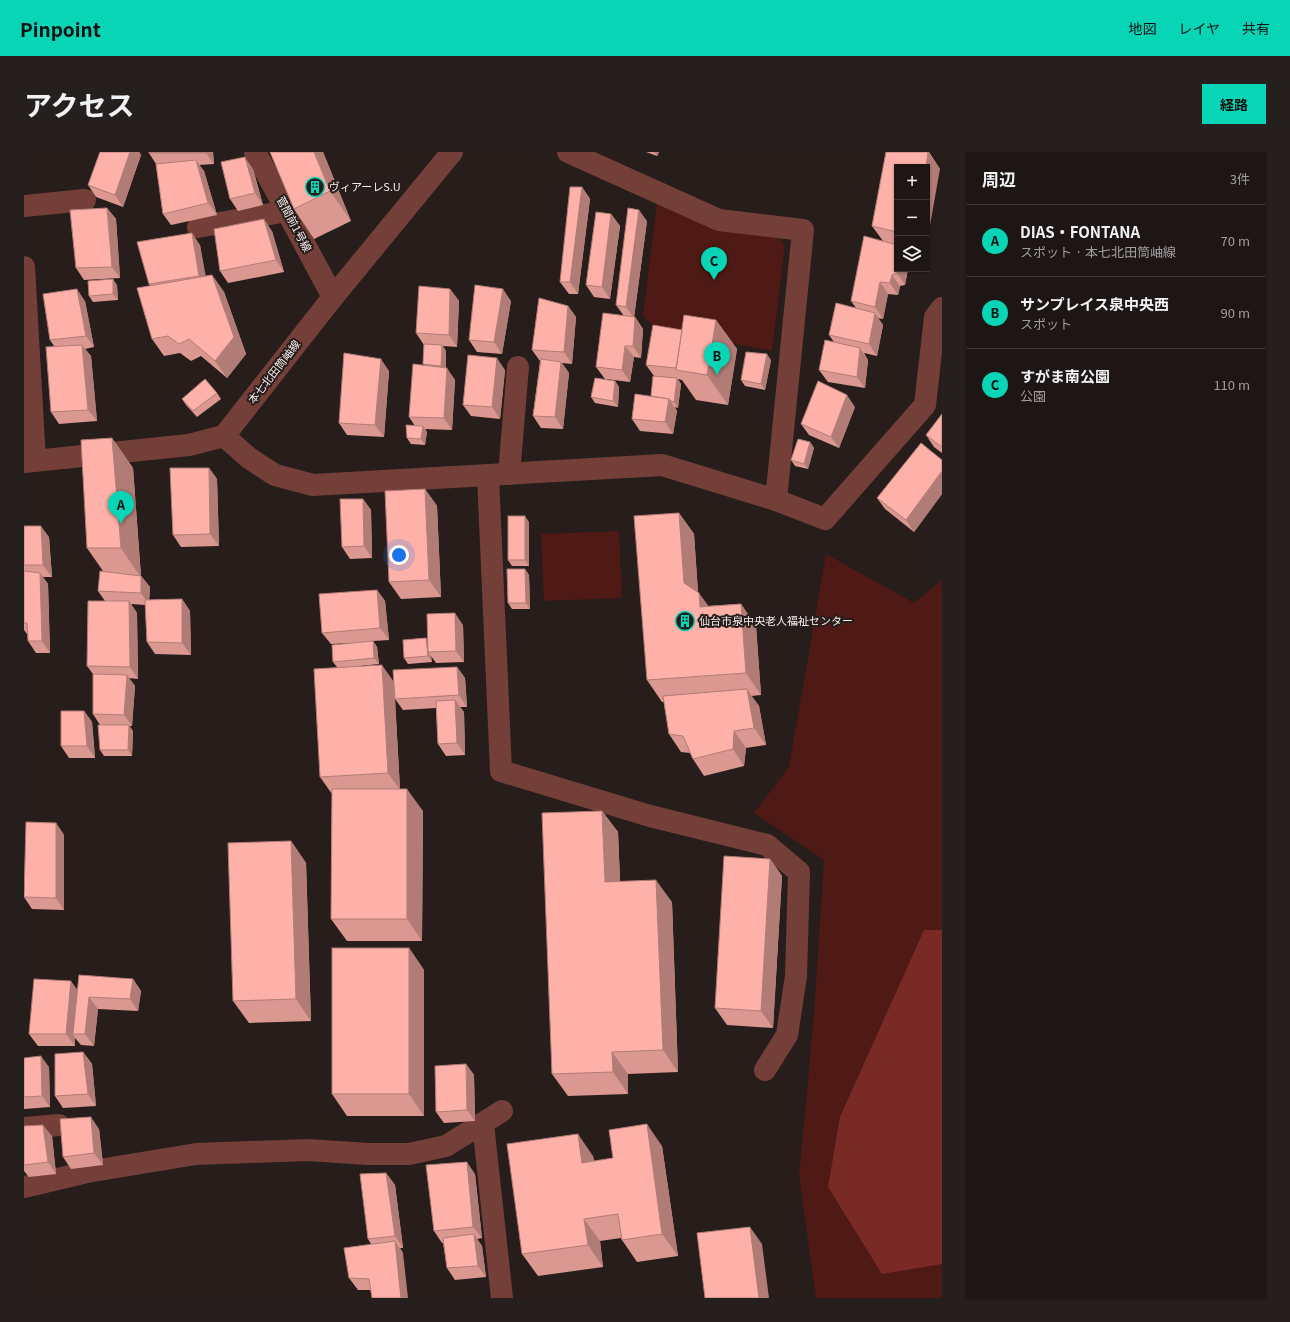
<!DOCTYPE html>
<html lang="ja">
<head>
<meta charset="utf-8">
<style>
	:root { --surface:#1d1614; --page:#251f1d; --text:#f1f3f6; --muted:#a09fa0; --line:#3b3534; --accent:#07d5b5 }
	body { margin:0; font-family:Georgia,"Noto Sans JP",serif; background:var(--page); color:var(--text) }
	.controls { position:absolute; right:12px; top:12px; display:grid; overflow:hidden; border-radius:0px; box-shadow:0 1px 3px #0004 }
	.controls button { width:36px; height:36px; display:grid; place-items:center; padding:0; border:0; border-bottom:1px solid var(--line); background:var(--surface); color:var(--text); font:20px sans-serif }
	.you { position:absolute; left:375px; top:403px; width:14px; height:14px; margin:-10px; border:3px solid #fff; border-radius:50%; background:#1a73e8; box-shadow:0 0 0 6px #1a73e833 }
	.badge { display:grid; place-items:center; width:26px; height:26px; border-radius:50%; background:var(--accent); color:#111; font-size:13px; font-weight:700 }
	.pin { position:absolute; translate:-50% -33px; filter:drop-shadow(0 1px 2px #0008) }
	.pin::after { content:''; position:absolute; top:21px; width:14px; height:12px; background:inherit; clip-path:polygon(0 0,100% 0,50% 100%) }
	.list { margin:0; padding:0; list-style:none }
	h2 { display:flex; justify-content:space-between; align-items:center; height:52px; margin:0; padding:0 16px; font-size:17px }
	h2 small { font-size:13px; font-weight:400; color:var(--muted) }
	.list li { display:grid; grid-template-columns:26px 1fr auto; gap:12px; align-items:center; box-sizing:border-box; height:72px; padding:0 16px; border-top:1px solid var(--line) }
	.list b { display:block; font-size:15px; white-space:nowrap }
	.list p { margin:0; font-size:13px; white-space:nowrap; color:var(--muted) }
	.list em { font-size:13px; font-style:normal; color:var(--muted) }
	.icon { flex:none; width:22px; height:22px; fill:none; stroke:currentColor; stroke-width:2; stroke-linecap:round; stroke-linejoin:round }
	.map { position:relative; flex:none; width:918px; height:1146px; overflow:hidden; border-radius:0px }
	header { display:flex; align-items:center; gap:24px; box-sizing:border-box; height:56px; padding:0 20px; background:var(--accent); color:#111 }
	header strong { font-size:19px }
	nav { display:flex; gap:22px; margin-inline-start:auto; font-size:14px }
	.intro { display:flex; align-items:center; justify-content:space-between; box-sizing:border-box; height:96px; padding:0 24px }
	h1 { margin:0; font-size:28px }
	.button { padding:10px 18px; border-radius:0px; background:var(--accent); color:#111; font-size:14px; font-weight:700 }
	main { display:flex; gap:24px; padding:0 24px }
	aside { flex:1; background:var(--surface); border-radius:0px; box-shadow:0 1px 3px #0004 }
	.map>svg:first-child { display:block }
</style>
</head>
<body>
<header>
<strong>Pinpoint</strong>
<nav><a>地図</a><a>レイヤ</a><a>共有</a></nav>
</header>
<div class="intro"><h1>アクセス</h1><a class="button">経路</a></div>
<main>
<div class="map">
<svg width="918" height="1146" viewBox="0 0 918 1146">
	<rect width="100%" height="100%" fill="#271d1b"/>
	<g fill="#4f1915">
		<polygon points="633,50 751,83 761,92 748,199 633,177 619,164"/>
		<polygon points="595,379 598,446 520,449 517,382"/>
		<polygon points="802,402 890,451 918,428 918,1146 792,1146 775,1024 790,862 800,708 730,661 765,615"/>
	</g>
	<polygon fill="#7a2a25" points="900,778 918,778 918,1112 858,1122 804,1035 816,965"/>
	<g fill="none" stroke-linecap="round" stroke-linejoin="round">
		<g stroke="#753f39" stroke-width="22">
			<polyline points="231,0 309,145"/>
			<polyline points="0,54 61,48"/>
			<polyline points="174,75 263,59"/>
			<polyline points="0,115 11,309"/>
			<polyline points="200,284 225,306 251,323 289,333 638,313 752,348 779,78 695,68 544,0"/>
			<polyline points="0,310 165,293 200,284 309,145 428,0"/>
			<polyline points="485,322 494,215"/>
			<polyline points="464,324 477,619 626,664 743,693 775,720 772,824 763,883 741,918"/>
			<polyline points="752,348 801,367 901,253 911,165 918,156"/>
			<polyline points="459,972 478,1146"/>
			<polyline points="0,976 35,973"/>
			<polyline points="0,1035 63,1020 172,1002 284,998 344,1002 385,1002 422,994 478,959"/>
		</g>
	</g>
	<g fill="#da9890">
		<polygon points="76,0 115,0 117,3 99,55 72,45 64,33"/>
		<polygon points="189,0 190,12 175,13 180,19 193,63 147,73 139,62 132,12 125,1"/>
		<polygon points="246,0 299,0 327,69 290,87 270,57"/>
		<polygon points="622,0 635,0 633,4"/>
		<polygon points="862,0 905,0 916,17 873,15 873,117 884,117 881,133 876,134 874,143 864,142 859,167 854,166 859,173 853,204 840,201 844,208 841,236 804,230 795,218 810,190 805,183 832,156 827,149 859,89 848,74"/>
		<polygon points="229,17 239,53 214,59 206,47"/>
		<polygon points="558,35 566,47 554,142 545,142 536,130"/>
		<polygon points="83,56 92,67 96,126 60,128 52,116"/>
		<polygon points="587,62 596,74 586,147 570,145 562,133"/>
		<polygon points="623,69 610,165 611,165 619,177 617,206 610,205 606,230 581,227 572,215 600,164 592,153"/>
		<polygon points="248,79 260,120 204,131 196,119"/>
		<polygon points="176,93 181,124 188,123 200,140 222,202 203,226 177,204 167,209 156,201 140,204 128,187 126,134 125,132"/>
		<polygon points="93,133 94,148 69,150 65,144"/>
		<polygon points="426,137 435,149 433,195 419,194 422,199 422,216 431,228 428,278 401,277 403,280 401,293 387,292 383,286 391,274 385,265 400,213 399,212 400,193 392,181"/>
		<polygon points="61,149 70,195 61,197 67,204 73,269 35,272 27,260 30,194 26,188"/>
		<polygon points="487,149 478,202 453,200 445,188"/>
		<polygon points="544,154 552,165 548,212 538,211 545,221 539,277 517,276 509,264 516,209 508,198"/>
		<polygon points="692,168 713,197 704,253 672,248 658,228 654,227 657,232 654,256 651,255 653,259 649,282 616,279 608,267 627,244 630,224 622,213 658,178"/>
		<polygon points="747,208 741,238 721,234 717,228"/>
		<polygon points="481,218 476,267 447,264 439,253"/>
		<polygon points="365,219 360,285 323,283 315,271"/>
		<polygon points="591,229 595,235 594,255 571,251 567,245"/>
		<polygon points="193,241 197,247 173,265 162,253 158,247"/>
		<polygon points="831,255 815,296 785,283 777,272"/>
		<polygon points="918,262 918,301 910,295 902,283"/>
		<polygon points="88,286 109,316 117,424 126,435 125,448 158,447 166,459 167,503 131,502 123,490 121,453 107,452 113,461 114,527 105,526 111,534 108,574 105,574 109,579 108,604 80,604 76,598 76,573 69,562 69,522 63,514 81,449 74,439 79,419 63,396"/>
		<polygon points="786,290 790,296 784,317 771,314 767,308"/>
		<polygon points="918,308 918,342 890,380 861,357 853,346"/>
		<polygon points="185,316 193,327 195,394 157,395 149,383"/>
		<polygon points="401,337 413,354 417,445 377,447 365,430"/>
		<polygon points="339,347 347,358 348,406 326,407 318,395"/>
		<polygon points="655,361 670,382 674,441 684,454 717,452 732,474 737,543 727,544 735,554 742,593 722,596 720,614 680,624 669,607 666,601 657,600 645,582 640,550 638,550 623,528"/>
		<polygon points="505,370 505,414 488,414 484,408"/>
		<polygon points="0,374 25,385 28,425 19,425 24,432 26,501 12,501 4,489 4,482 3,482 0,478"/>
		<polygon points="501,417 505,423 506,457 488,457 484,451"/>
		<polygon points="353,438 361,449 365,488 349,489 353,495 355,512 336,514 370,530 433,515 441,526 443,555 436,555 440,560 441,603 422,604 414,592 412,556 379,558 371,547 376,637 399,659 398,789 323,789 307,767 308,642 296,625 313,515 309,510 327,491 307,492 298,481"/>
		<polygon points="439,473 440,510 412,511 407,504 408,510 384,512 380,506 402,486 404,489"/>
		<polygon points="60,559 68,570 71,606 45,606 37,594"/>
		<polygon points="578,659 594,680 596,729 648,750 654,920 604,922 604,942 544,944 528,922"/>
		<polygon points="32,671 40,683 40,758 8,757 0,745"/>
		<polygon points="267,689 282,711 287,869 225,871 209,849"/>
		<polygon points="746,707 758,724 749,876 703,873 691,856"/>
		<polygon points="385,796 400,818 400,964 323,964 308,942"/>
		<polygon points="109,827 117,839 114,859 74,857 70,894 57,893 51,886 51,894 14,894 5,882 54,838"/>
		<polygon points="59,900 68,912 72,954 39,956 31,944"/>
		<polygon points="0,906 25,915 26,955 0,957"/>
		<polygon points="442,912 450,923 451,969 420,971 412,960"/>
		<polygon points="0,974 28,984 32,1022 5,1025 0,1019"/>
		<polygon points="75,977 79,1013 47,1017 39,1005"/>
		<polygon points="638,994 654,1104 613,1110 598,1088 597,1086 576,1089 579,1115 514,1124 498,1102 569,1004 570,1009 589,1006"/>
		<polygon points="362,1021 371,1033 379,1096 376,1096 379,1101 347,1138 334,1138 325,1126 347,1092 344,1087"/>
		<polygon points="451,1022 458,1086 453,1087 458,1094 462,1125 431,1128 423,1116 419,1091 418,1091 410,1079"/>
	</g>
	<g fill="#b17c76">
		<polygon points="106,0 115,0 117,3 99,55 91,43"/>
		<polygon points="182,0 189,0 190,12 182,1"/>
		<polygon points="290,0 299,0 327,69 306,39"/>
		<polygon points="630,0 635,0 633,4"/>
		<polygon points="904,0 916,17 903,90 903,15 902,15"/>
		<polygon points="221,5 229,17 239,53 231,41"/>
		<polygon points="172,8 180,19 193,63 184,51"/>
		<polygon points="558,35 566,47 554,142 546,130"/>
		<polygon points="83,56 92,67 96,126 88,115"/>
		<polygon points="615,58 623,69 610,166 602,155"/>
		<polygon points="587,62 596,74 586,147 578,135"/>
		<polygon points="240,67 248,79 260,120 252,108"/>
		<polygon points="168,81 176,93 184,136 175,124"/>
		<polygon points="874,117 884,117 881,133 873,121"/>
		<polygon points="188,123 200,140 222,202 203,226 191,209"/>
		<polygon points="868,123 876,134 874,143 866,131"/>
		<polygon points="89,127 93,133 94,148 89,142"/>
		<polygon points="856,130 864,142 859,167 851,155"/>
		<polygon points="53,137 61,149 70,195 62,184"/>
		<polygon points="426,137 435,149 433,195 425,183"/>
		<polygon points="479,137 487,149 478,202 470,190"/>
		<polygon points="544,154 552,165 548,212 540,200"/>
		<polygon points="851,161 859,173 853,204 845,192"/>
		<polygon points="611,165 619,177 617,206 609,194"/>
		<polygon points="692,168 713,197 704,253 683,223"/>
		<polygon points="58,193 67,204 73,269 64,258"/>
		<polygon points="418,193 422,199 422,220 417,214"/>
		<polygon points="601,194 610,205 606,230 598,218"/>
		<polygon points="836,196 844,208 841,236 833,225"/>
		<polygon points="743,202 747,208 741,238 737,232"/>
		<polygon points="473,206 481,218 476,267 468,255"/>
		<polygon points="357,207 365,219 360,285 351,273"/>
		<polygon points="537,210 545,221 539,277 531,265"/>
		<polygon points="423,216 431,228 428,278 420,266"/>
		<polygon points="653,226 657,232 654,256 650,250"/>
		<polygon points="591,229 595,235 594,255 589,249"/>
		<polygon points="823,243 831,255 815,296 807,285"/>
		<polygon points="645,247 653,259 649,282 641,270"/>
		<polygon points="399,274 403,280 401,293 397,287"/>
		<polygon points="88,286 109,316 117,425 117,424 126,435 125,453 117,441 117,426 97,396"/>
		<polygon points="786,290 790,296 784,317 780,312"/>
		<polygon points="185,316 193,327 195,394 186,382"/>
		<polygon points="918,319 918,342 890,380 882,368"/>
		<polygon points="401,337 413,354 417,445 405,428"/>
		<polygon points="339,347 347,358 348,406 340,394"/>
		<polygon points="655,361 670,382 675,453 660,431"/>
		<polygon points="501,364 505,370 505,414 501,408"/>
		<polygon points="17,374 25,385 28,425 19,413"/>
		<polygon points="501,417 505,423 506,457 502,451"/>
		<polygon points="16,421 24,432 26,501 18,489"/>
		<polygon points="353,438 361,449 365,488 356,476"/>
		<polygon points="675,441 691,463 676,455"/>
		<polygon points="158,447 166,459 167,503 158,491"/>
		<polygon points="105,449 113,461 114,527 106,515"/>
		<polygon points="717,452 732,474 737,543 722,521"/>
		<polygon points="431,461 439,473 440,510 432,499"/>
		<polygon points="402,486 406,492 404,500 407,504 408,510 404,504"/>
		<polygon points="349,489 353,495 355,512 350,506"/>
		<polygon points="358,513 370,530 376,638 364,621"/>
		<polygon points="433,515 441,526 443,555 435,543"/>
		<polygon points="103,523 111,534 108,574 100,563"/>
		<polygon points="723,537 735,554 742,593 730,576"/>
		<polygon points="431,548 440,560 441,603 433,591"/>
		<polygon points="60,559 68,570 71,606 63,594"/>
		<polygon points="105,573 109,579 108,604 104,598"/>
		<polygon points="710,579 722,596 720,614 709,597"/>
		<polygon points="383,637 399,659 398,789 383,767"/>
		<polygon points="578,659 594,680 597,752 581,730"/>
		<polygon points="32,671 40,683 40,758 32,746"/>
		<polygon points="267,689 282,711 287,869 272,847"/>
		<polygon points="746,707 758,724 749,876 737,859"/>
		<polygon points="632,728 648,750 654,920 639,898"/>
		<polygon points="385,796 400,818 400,964 385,942"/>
		<polygon points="109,827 117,839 114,859 106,847"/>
		<polygon points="47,829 55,840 49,882 51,886 51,894 42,882"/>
		<polygon points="65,845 74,857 70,894 61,882"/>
		<polygon points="59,900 68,912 72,954 64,942"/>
		<polygon points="588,900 604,922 604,942 589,920"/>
		<polygon points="17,904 25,915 26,955 18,944"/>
		<polygon points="442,912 450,923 451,969 443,958"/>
		<polygon points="67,965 75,977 79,1013 70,1001"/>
		<polygon points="623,972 638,994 654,1104 638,1082"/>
		<polygon points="19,973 28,984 32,1022 24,1010"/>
		<polygon points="554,982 569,1004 573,1033 558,1011"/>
		<polygon points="443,1010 451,1022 458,1086 449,1075"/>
		<polygon points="362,1021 371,1033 379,1096 371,1084"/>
		<polygon points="560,1067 576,1089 579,1115 564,1093"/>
		<polygon points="726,1075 738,1092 745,1146 735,1146"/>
		<polygon points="450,1082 458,1094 462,1125 454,1114"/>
		<polygon points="371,1089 379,1101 384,1146 377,1146"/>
	</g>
	<g fill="#fdb1a8" stroke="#b17c76">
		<polygon points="76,0 106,0 91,43 64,33"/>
		<rect x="125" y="0" width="57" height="1"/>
		<polygon points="246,0 290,0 306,39 270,57"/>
		<polygon points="862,0 904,0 902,15 873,15 873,80 848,74"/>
		<polygon points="221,5 231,41 206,47 197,10"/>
		<polygon points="172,8 184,51 139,62 132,12"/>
		<polygon points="546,35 558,35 546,130 536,130"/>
		<polygon points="83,56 88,115 52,116 46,58"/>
		<polygon points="604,56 615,58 602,155 592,153"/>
		<polygon points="572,60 587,62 578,135 562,133"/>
		<polygon points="240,67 252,108 196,119 190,77"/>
		<polygon points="168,81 175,124 125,132 113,90"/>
		<polygon points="840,84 873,93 873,117 874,117 873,121 868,123 866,131 856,130 851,155 827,149"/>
		<polygon points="188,123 210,185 191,209 165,187 155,192 144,184 128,187 113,136"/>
		<polygon points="89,127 89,142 65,144 64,129"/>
		<polygon points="451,133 479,137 470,190 445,188"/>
		<polygon points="395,134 426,137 425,183 392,181"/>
		<polygon points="53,137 62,184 26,188 19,142"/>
		<polygon points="515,146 544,154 540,200 508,198"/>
		<polygon points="812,151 851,161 845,192 805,183"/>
		<polygon points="579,161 611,165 609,194 601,194 598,218 572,215"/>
		<polygon points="660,163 692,168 683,223 652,218"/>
		<polygon points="629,173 658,178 652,216 622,213"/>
		<polygon points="801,188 836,196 833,225 795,218"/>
		<polygon points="400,192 418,193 417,214 399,212"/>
		<polygon points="58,193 64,258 27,260 22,195"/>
		<polygon points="722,200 743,202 737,232 717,228"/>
		<polygon points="320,201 357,207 351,273 315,271"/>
		<polygon points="444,203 473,206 468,255 439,253"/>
		<polygon points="517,207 537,210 531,265 509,264"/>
		<polygon points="389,212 423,216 420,266 385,265"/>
		<polygon points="629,224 653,226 650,250 647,249 645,247 627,244"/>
		<polygon points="571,226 591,229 589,249 567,245"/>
		<polygon points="181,227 193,241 169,259 158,247"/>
		<polygon points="794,229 823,243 807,285 777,272"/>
		<polygon points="611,242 645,247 641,270 608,267"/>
		<polygon points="918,262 918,295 902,283"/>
		<polygon points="382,273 399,274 397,287 383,286"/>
		<polygon points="88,286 97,396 63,396 57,288"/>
		<polygon points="774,287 786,290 780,312 767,308"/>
		<polygon points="897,291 918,308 918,319 882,368 853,346"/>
		<polygon points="146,316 185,316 186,382 149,383"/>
		<polygon points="401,337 405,428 365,430 361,339"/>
		<polygon points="316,347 339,347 340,394 318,395"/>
		<polygon points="655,361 660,431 675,441 676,455 717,452 722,521 623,528 610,364"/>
		<rect x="484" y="364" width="17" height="44"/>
		<polygon points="0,374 17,374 19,413 0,413"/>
		<polygon points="483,417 501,417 502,451 484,451"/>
		<polygon points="0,419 16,421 18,489 4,489 3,471 0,471"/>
		<polygon points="76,419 117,424 117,441 74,439"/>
		<polygon points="353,438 356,476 298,481 295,442"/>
		<polygon points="158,447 158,491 123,490 121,448"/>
		<polygon points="64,449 105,449 106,515 63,514"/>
		<polygon points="431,461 432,499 404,500 403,462"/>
		<polygon points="402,486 404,504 380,506 379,488"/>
		<polygon points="349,489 350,506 309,510 308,493"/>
		<polygon points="358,513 364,621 296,625 290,517"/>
		<polygon points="433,515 435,543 371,547 369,518"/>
		<polygon points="69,522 103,523 100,563 69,562"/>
		<polygon points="723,537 730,576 710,579 709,597 669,607 659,584 645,582 639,544"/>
		<polygon points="431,548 433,591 414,592 412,549"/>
		<polygon points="37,559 60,559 63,594 37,594"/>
		<polygon points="74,573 105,573 104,598 76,598"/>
		<polygon points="308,637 383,637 383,767 307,767"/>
		<polygon points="578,659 581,730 632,728 639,898 588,900 589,920 528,922 518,661"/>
		<polygon points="2,670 32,671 32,746 0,745"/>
		<polygon points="267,689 272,847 209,849 204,691"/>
		<polygon points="700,704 746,707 737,859 691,856"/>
		<rect x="308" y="796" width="77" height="146"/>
		<polygon points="55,823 109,827 106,847 65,845 61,882 49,882"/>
		<polygon points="10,827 47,829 42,882 5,882"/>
		<polygon points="59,900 64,942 31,944 31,902"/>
		<polygon points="17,904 18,944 0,945 0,906"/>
		<polygon points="442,912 443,958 412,960 411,914"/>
		<polygon points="67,965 70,1001 39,1005 36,967"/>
		<polygon points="623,972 638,1082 598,1088 594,1062 560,1067 564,1093 498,1102 483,992 554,982 558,1011 589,1006 585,978"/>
		<polygon points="19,973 24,1010 0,1013 0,974"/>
		<polygon points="443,1010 449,1075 410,1079 402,1013"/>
		<polygon points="362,1021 371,1084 344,1087 336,1022"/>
		<polygon points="726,1075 735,1146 681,1146 673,1081"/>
		<polygon points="450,1082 454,1114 423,1116 419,1086"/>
		<polygon points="371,1089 377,1146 348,1146 345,1127 325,1126 320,1096"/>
	</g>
	<defs>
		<symbol id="building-ring" viewBox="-11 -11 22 22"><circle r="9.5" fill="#271d1b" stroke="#07d5b5" stroke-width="1.5"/><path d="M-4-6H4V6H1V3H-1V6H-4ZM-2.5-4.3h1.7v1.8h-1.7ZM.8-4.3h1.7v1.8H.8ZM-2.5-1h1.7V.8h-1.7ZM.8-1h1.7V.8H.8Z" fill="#07d5b5"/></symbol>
	</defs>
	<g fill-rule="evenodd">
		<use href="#building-ring" x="280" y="24" width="22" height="22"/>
		<use href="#building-ring" x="650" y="458" width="22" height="22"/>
	</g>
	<g text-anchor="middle" stroke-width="4" stroke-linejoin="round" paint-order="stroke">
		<g font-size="11" fill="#f6efed" stroke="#271d1b" text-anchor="start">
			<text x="305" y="39">ヴィアーレS.U</text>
			<text x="675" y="473">仙台市泉中央老人福祉センター</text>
		</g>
		<g font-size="11" fill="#f6efed" stroke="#271d1b">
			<text transform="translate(270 72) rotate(62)" y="4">菅間前1号線</text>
			<text transform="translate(250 220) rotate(-52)" y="4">本七北田筒岫線</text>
		</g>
	</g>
</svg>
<div class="controls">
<button>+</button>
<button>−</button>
<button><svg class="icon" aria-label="layers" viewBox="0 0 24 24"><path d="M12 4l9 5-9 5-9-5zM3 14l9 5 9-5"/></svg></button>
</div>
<div class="you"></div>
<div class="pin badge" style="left:97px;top:372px">A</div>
<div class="pin badge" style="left:693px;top:223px">B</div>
<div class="pin badge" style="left:690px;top:128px">C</div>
</div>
<aside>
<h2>周辺<small>3件</small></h2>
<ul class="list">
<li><span class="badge">A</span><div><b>DIAS・FONTANA</b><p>スポット · 本七北田筒岫線</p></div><em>70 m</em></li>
<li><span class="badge">B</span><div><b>サンプレイス泉中央西</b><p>スポット</p></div><em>90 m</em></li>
<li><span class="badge">C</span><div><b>すがま南公園</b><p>公園</p></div><em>110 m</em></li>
</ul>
</aside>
</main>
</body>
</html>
